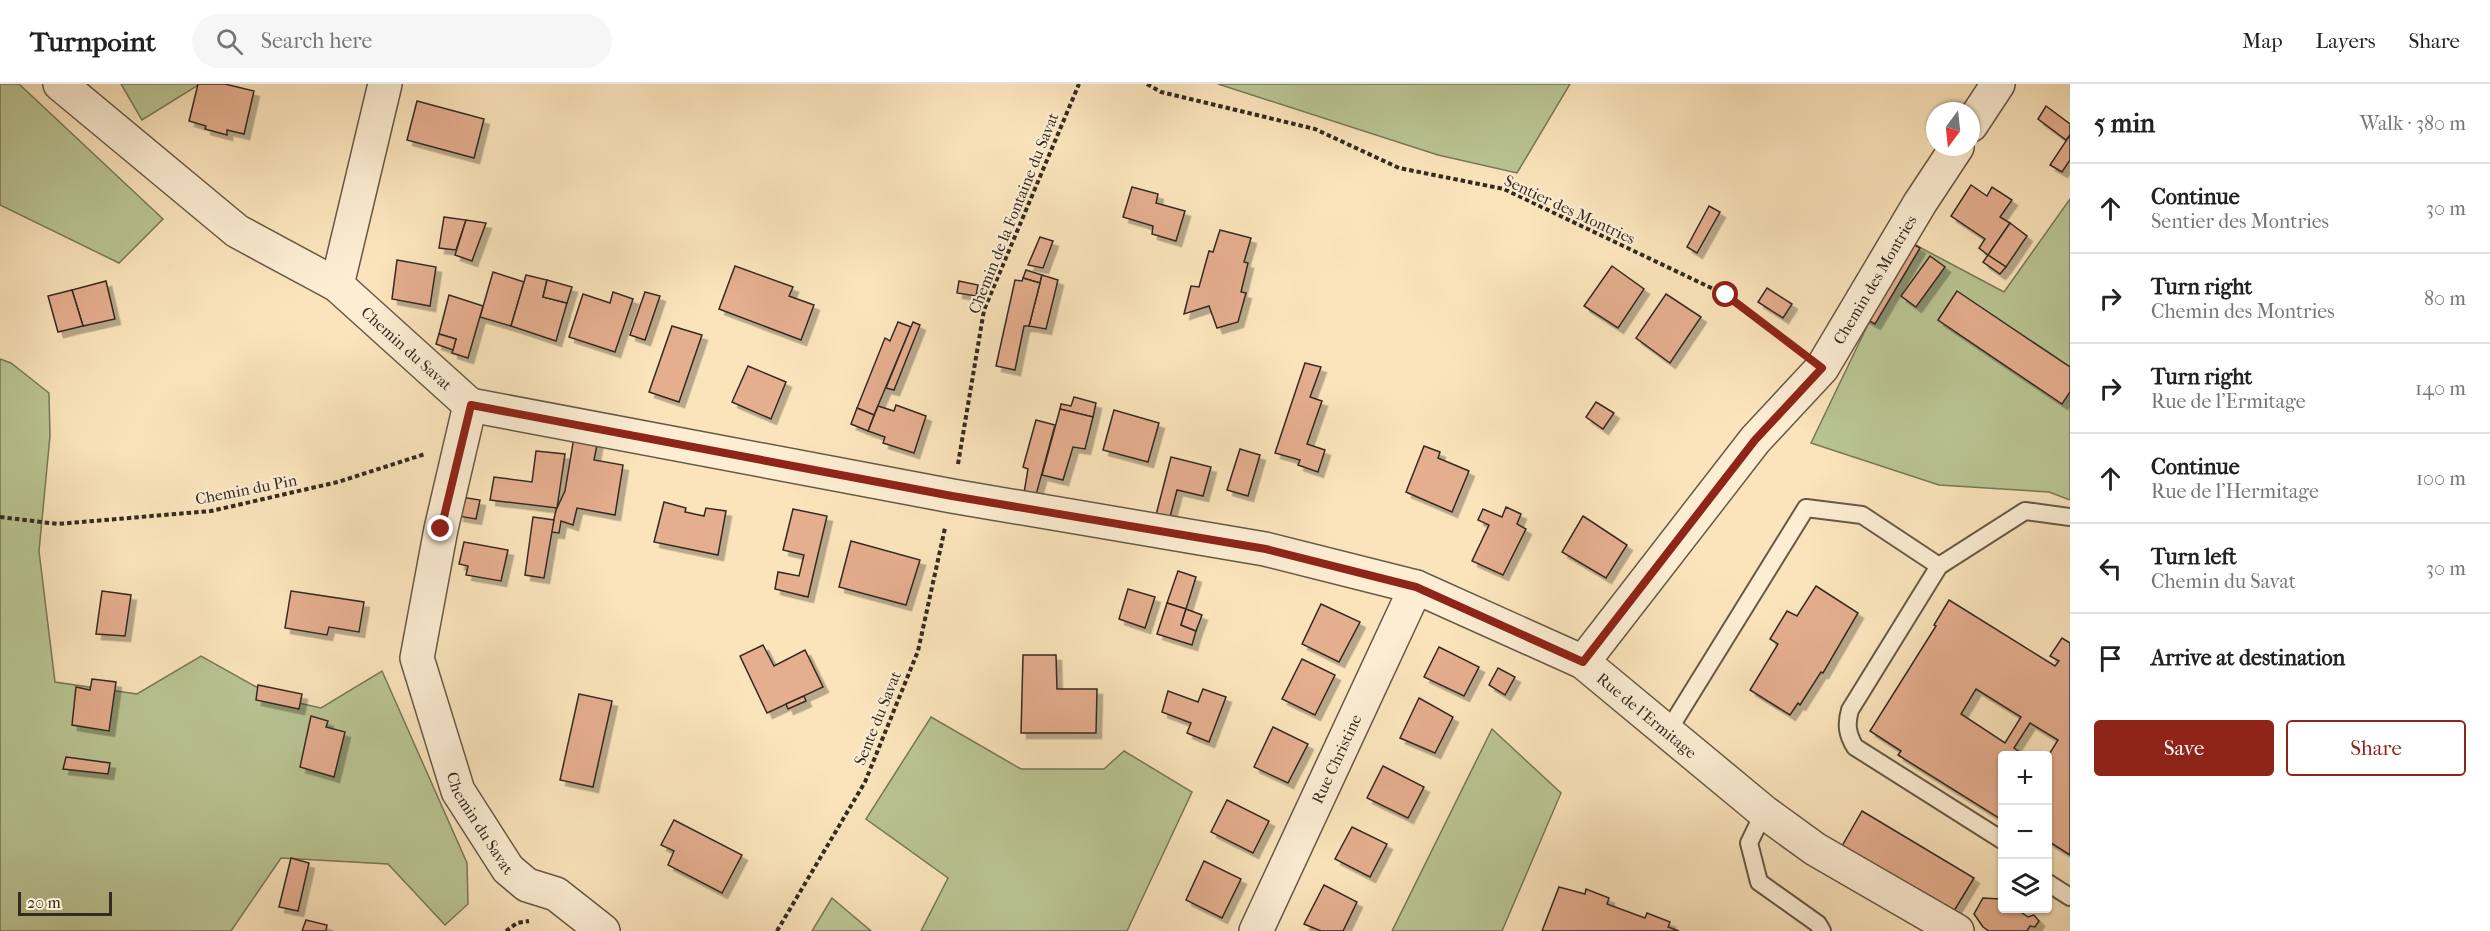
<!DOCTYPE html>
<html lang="en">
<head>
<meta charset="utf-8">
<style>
	:root { --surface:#fff; --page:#f6f6f6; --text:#222; --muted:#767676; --line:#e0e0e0; --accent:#8f2418 }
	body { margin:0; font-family:"IM FELL French Canon",serif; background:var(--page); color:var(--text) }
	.controls { position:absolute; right:18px; bottom:18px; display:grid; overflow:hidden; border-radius:6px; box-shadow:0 2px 4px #0004 }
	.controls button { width:54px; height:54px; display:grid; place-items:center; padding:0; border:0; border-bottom:2px solid var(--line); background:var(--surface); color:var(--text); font:30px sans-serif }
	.compass { position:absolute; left:1926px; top:18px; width:54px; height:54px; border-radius:50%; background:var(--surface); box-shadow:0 2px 4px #0004; rotate:195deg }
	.scale { position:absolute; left:18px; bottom:15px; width:94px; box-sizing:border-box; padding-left:6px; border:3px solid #342b20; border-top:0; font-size:16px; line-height:21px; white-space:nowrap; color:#342b20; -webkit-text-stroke:4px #fcedd3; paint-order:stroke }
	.stop { position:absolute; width:18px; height:18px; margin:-14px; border:4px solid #8f2418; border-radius:50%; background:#fff }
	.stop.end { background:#8f2418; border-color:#fff; box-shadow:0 2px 6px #0008 }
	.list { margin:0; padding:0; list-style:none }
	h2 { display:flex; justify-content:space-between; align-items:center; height:78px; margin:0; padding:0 24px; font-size:26px }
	h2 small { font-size:20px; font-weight:400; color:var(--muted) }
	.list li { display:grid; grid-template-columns:39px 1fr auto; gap:18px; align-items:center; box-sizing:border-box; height:90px; padding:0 24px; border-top:2px solid var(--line) }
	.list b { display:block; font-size:22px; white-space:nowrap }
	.list p { margin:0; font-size:20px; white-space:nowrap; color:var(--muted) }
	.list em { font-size:20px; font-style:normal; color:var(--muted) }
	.actions { display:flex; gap:12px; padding:18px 24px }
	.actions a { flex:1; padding:14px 0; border:2px solid var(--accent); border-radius:6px; text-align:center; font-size:21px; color:var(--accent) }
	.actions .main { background:var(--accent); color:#fff }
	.icon { flex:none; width:33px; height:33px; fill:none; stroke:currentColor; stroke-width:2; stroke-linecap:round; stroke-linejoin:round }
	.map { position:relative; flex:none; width:2070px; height:847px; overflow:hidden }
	header { display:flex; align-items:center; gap:36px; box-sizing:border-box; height:84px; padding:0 30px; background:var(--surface); border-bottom:2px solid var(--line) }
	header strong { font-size:28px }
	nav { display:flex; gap:33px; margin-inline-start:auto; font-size:21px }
	.search { width:420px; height:54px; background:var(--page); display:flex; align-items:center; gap:15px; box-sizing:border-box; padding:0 21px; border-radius:33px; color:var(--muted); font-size:22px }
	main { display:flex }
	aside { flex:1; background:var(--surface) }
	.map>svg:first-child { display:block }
</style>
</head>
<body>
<header>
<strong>Turnpoint</strong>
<div class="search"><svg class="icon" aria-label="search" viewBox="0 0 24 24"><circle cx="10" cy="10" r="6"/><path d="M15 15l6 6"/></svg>Search here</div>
<nav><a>Map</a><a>Layers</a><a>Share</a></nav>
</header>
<main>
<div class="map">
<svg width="2070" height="847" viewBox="0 0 2070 847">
	<defs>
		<filter id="shadow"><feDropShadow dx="5.5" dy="5.5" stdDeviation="0" flood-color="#0004"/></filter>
	</defs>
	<rect width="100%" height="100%" fill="#fbe4bc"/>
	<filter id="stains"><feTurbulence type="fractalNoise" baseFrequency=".00333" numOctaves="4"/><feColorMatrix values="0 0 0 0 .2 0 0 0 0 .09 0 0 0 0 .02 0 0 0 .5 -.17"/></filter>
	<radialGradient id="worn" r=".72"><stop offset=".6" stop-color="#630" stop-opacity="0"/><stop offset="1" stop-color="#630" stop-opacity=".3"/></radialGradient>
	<g fill="#bac594" stroke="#77785a" stroke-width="1.5">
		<polygon points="0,0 19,0 163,135 119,179 0,121"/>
		<polygon points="121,0 200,0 142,36"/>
		<polygon points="1218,0 1570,0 1517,89 1438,71"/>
		<polygon points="2070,115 2070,416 2049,408 1939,401 1811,359 1908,157 2004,208"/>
		<polygon points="0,275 11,279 49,309 50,352 39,467 55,598 137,610 201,572 276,614 321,624 382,587 467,779 468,820 445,841 388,780 281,774 231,847 0,847"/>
		<polygon points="931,633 1021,685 1104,685 1124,667 1192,708 1127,847 921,847 948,794 866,735"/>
		<polygon points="1492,645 1561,709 1502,847 1392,847"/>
		<polygon points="832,814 871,847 812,847"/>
	</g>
	<g fill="#e5ae8f" stroke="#342b20" stroke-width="1.5" fill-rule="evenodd" filter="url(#shadow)">
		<polygon points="198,0 225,0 254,7 244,50 227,46 227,51 205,45 206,42 189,37"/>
		<polygon points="417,17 484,35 474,74 407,56"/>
		<polygon points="2046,22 2070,40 2070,51 2066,56 2038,35"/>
		<polygon points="2070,51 2070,76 2062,88 2050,81"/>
		<polygon points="1971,101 1987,112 1992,103 2012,116 2000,133 2010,139 1988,171 1979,164 1985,155 1951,132"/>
		<polygon points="1132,103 1158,110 1156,119 1185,127 1176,157 1152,150 1153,142 1123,133"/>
		<polygon points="1709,122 1720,128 1697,169 1687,163"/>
		<polygon points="444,133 466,136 456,166 439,164"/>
		<polygon points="466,136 486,139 472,177 455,171"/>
		<polygon points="2010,139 2027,152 2006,183 1988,171"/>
		<polygon points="1220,146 1251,154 1244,178 1248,179 1241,208 1246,209 1238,238 1217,244 1209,222 1184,230 1191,202 1199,203 1209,167 1213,168"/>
		<polygon points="1040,153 1053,157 1043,184 1028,181"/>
		<polygon points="1908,157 1920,164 1875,240 1864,234"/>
		<polygon points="1988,171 2006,183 2000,190 1983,178"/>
		<polygon points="1930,172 1945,183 1916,223 1901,212"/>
		<polygon points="397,176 436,183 430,222 392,215"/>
		<polygon points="735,182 793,203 789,212 814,221 801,256 719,225"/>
		<polygon points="1612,182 1644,205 1618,244 1584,222"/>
		<polygon points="1026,186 1042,191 1040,199 1023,194"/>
		<polygon points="493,188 524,198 511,242 480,233"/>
		<polygon points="526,191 547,196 543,213 567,219 556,257 511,242"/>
		<polygon points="1042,191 1058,196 1046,245 1029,242"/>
		<polygon points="1023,194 1040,199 1029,242 1024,242 1015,286 996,282 1015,196 1022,197"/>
		<polygon points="547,196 572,203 567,219 543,213"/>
		<polygon points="106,197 115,235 83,242 72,206"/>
		<polygon points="959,197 978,201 976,212 957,209"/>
		<polygon points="1767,204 1792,220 1783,234 1758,218"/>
		<polygon points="72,206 83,242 58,248 48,212"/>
		<polygon points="1957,207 2070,283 2070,308 2062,320 1938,236"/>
		<polygon points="613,208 633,215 615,268 569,253 583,210 610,219"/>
		<polygon points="645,208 660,212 645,256 630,251"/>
		<polygon points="1666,210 1701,233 1670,279 1636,254"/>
		<polygon points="449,211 483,222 468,274 452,269 456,255 439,250"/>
		<polygon points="898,238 911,243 874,331 857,324 885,254 890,257"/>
		<polygon points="913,238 920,241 894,306 886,304"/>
		<polygon points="672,242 702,251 679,318 649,308"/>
		<polygon points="439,250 456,255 453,266 436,260"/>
		<polygon points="1305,279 1321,283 1310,313 1322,317 1307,360 1325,366 1318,388 1298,381 1300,376 1275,369"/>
		<polygon points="748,282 786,298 771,335 732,318"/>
		<polygon points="1074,313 1096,319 1093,333 1060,325 1061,320 1071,322"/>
		<polygon points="1596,318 1614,329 1603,345 1586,333"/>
		<polygon points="896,321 926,332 914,369 883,359 885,353 868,347 878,322 894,327"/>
		<polygon points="857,324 874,331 868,347 851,340"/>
		<polygon points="1060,325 1093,333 1085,365 1073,363 1063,396 1042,391"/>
		<polygon points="1114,326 1159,339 1148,378 1103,366"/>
		<polygon points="1036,336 1055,341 1036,411 1024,409 1028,385 1023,383"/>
		<polygon points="574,353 598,356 594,376 623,381 615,431 577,424 573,441 561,437 559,449 551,448 556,426 565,407"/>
		<polygon points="1424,362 1440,368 1438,374 1469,387 1452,428 1406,408"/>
		<polygon points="1240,365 1260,371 1248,412 1227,406"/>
		<polygon points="536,367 565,370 557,424 490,416 494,393 532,398"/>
		<polygon points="1171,373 1211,383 1203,412 1177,406 1170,433 1156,431"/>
		<polygon points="461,413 480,416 476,435 458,432"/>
		<polygon points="664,418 686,424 685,428 704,432 706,424 726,427 718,471 654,458"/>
		<polygon points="1506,423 1521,430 1517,440 1526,445 1503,491 1472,477 1489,441 1478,436 1483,425 1502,433"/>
		<polygon points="793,425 827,432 808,513 775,505 778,488 799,492 804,471 783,466"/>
		<polygon points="1583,432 1627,461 1606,494 1562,468"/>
		<polygon points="533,433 554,436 544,494 525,491"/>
		<polygon points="851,457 920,476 906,521 839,503"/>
		<polygon points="464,458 508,466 501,497 466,491 468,482 459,480"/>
		<polygon points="1178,487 1196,493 1186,525 1167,519"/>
		<polygon points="1816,502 1858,529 1823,589 1821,588 1800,621 1798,619 1790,631 1750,606 1778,560 1770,555 1787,527 1797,532"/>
		<polygon points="1128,505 1155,513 1145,544 1119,535"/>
		<polygon points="102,507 131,511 125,552 96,550"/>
		<polygon points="291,507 364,518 359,548 329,543 327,551 285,544"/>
		<path d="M1949,516L2055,582L2059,577L2050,572L2062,554L2070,559V771L2048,757V672L2058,656L2030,639L2014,664L2026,672H2002V736L1898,671L1901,667L1870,647L1936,542L1934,541ZM1976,605L2021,633L2005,659L1961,630Z"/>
		<polygon points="1167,519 1186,525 1181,541 1196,547 1192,561 1157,550"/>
		<polygon points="1321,520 1360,538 1339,578 1302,560"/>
		<polygon points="1186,525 1202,531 1196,547 1181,541"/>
		<polygon points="763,561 774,582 805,566 823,603 767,629 740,572"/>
		<polygon points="1439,563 1479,583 1464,612 1424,593"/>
		<polygon points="1023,571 1056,571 1057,605 1097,605 1096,649 1021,649"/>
		<polygon points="1302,575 1335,591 1315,631 1282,615"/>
		<polygon points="1498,584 1515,593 1505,611 1489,601"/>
		<polygon points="92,595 116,598 109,647 72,641 76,603 90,606"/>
		<polygon points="258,601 302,610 299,625 256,616"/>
		<polygon points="1203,605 1226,613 1209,658 1187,649 1191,639 1162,628 1168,607 1198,618"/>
		<polygon points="579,610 612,617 593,703 560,696"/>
		<polygon points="804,612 806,617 788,625 786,620"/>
		<polygon points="1419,614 1453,633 1435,669 1400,654"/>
		<polygon points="311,632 328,637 326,643 345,648 334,693 300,683"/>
		<polygon points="1273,643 1308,660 1288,699 1254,683"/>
		<polygon points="66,673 110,679 108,690 63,685"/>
		<polygon points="1383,682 1424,703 1408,734 1367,714"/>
		<polygon points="1227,716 1269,737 1253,769 1211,748"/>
		<polygon points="1862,727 1974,794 1954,827 1842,762"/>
		<polygon points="674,736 742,771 722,809 668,781 674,767 661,761"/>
		<polygon points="1352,743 1387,760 1370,793 1335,775"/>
		<polygon points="291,774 309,779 298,827 279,823"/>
		<polygon points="1204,777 1241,795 1222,834 1186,816"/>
		<polygon points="1324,801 1357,818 1343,847 1321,847 1304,840"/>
		<polygon points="1559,803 1585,810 1586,805 1609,814 1607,820 1645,834 1647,829 1670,838 1668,843 1679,847 1542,847"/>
		<polygon points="1983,814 2000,815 2002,817 2002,824 2015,824 2028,833 2034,831 2039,837 2035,843 2030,842 2027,847 1989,847 1983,843 1974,830"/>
		<polygon points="306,836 327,841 326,847 302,847"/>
	</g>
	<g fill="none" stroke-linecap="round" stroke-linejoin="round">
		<defs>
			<g id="lane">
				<polyline points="1939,482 2025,427 2070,433"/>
				<path d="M1668,647L1806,424L1862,431L1939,482L1850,626C1846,640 1847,650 1855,663L2002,756"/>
				<polyline points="1764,728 1749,759 1759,798 1818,840 1822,847"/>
				<polyline points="2048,799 2070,813"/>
			</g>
			<g id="street">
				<path id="s1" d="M60,0L237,147L337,201L470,321"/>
				<polyline points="1971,41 1998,0"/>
				<polyline points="337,201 385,0"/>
				<path id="s2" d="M470,321L952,412L1265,465L1416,503L1583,578L1764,728L1815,765L1957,847"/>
				<path id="s3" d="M470,321L441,445L417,574L458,707L508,785L527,801L556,810L603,847"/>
				<path id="s4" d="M1583,578L1755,356L1822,284L1920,119L1957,63"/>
				<path id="s5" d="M1256,847L1416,503"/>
			</g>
		</defs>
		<use href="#lane" stroke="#665947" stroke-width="20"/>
		<use href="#street" stroke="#665947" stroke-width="36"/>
		<g stroke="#342b20" stroke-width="4" stroke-dasharray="4.5 3" stroke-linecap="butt">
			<polyline points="1147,0 1161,8 1315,45 1399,84 1504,105 1726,211 1798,265"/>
			<polyline points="958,380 984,226 1079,0"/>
			<polyline points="0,433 58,440 211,427 338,398 425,370"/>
			<polyline points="506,847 517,839 529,837"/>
			<polyline points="777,847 865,698 918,567 945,444"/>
		</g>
		<use href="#lane" stroke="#fcedd3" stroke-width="16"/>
		<use href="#street" stroke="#fcedd3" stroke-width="33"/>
	</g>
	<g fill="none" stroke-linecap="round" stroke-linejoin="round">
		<polyline stroke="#8f2418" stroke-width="8" points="441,445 471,321 952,412 1266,465 1416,503 1583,578 1755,356 1822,284 1726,211"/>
	</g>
	<g text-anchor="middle" stroke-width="4.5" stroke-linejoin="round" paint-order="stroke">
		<g font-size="16" fill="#342b20" stroke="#fcedd3">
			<text transform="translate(1570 125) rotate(25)" y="6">Sentier des Montries</text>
			<text transform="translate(1013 129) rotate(-68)" y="6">Chemin de la Fontaine du Savat</text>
			<text dy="6" stroke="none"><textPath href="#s4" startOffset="482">Chemin des Montries</textPath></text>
			<text dy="6" stroke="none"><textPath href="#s1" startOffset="438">Chemin du Savat</textPath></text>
			<text transform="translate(246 405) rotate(-11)" y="6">Chemin du Pin</text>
			<text dy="6" stroke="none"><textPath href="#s2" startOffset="1230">Rue de l'Ermitage</textPath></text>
			<text transform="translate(877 634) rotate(-68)" y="6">Sente du Savat</text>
			<text dy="6" stroke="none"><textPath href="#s5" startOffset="190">Rue Christine</textPath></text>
			<text dy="6" stroke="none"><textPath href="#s3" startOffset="436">Chemin du Savat</textPath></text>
		</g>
	</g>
	<rect width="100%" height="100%" filter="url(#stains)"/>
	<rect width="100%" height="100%" fill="url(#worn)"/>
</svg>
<div class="controls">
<button>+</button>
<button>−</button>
<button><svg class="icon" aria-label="layers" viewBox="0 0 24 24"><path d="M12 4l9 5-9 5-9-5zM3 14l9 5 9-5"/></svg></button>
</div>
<svg class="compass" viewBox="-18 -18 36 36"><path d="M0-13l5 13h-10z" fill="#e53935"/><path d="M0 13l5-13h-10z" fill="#767676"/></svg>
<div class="scale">20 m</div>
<div class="stop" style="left:1726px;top:211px"></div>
<div class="stop end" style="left:441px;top:445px"></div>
</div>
<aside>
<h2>5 min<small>Walk · 380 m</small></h2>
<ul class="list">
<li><svg class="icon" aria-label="ahead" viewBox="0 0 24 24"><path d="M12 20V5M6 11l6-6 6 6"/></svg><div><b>Continue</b><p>Sentier des Montries</p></div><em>30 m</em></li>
<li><svg class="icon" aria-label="right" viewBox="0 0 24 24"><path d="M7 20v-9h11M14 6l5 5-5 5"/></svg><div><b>Turn right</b><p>Chemin des Montries</p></div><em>80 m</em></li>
<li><svg class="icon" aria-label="right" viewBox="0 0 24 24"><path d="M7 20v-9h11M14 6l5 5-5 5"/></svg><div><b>Turn right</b><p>Rue de l'Ermitage</p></div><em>140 m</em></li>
<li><svg class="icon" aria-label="ahead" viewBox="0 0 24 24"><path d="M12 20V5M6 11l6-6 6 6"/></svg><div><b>Continue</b><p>Rue de l'Hermitage</p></div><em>100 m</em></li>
<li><svg class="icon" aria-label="left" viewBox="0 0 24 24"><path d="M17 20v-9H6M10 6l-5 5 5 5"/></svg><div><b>Turn left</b><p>Chemin du Savat</p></div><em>30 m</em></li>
<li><svg class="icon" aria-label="arrive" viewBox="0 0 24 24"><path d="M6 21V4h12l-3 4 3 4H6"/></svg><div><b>Arrive at destination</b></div></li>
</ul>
<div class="actions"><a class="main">Save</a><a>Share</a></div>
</aside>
</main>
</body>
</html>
